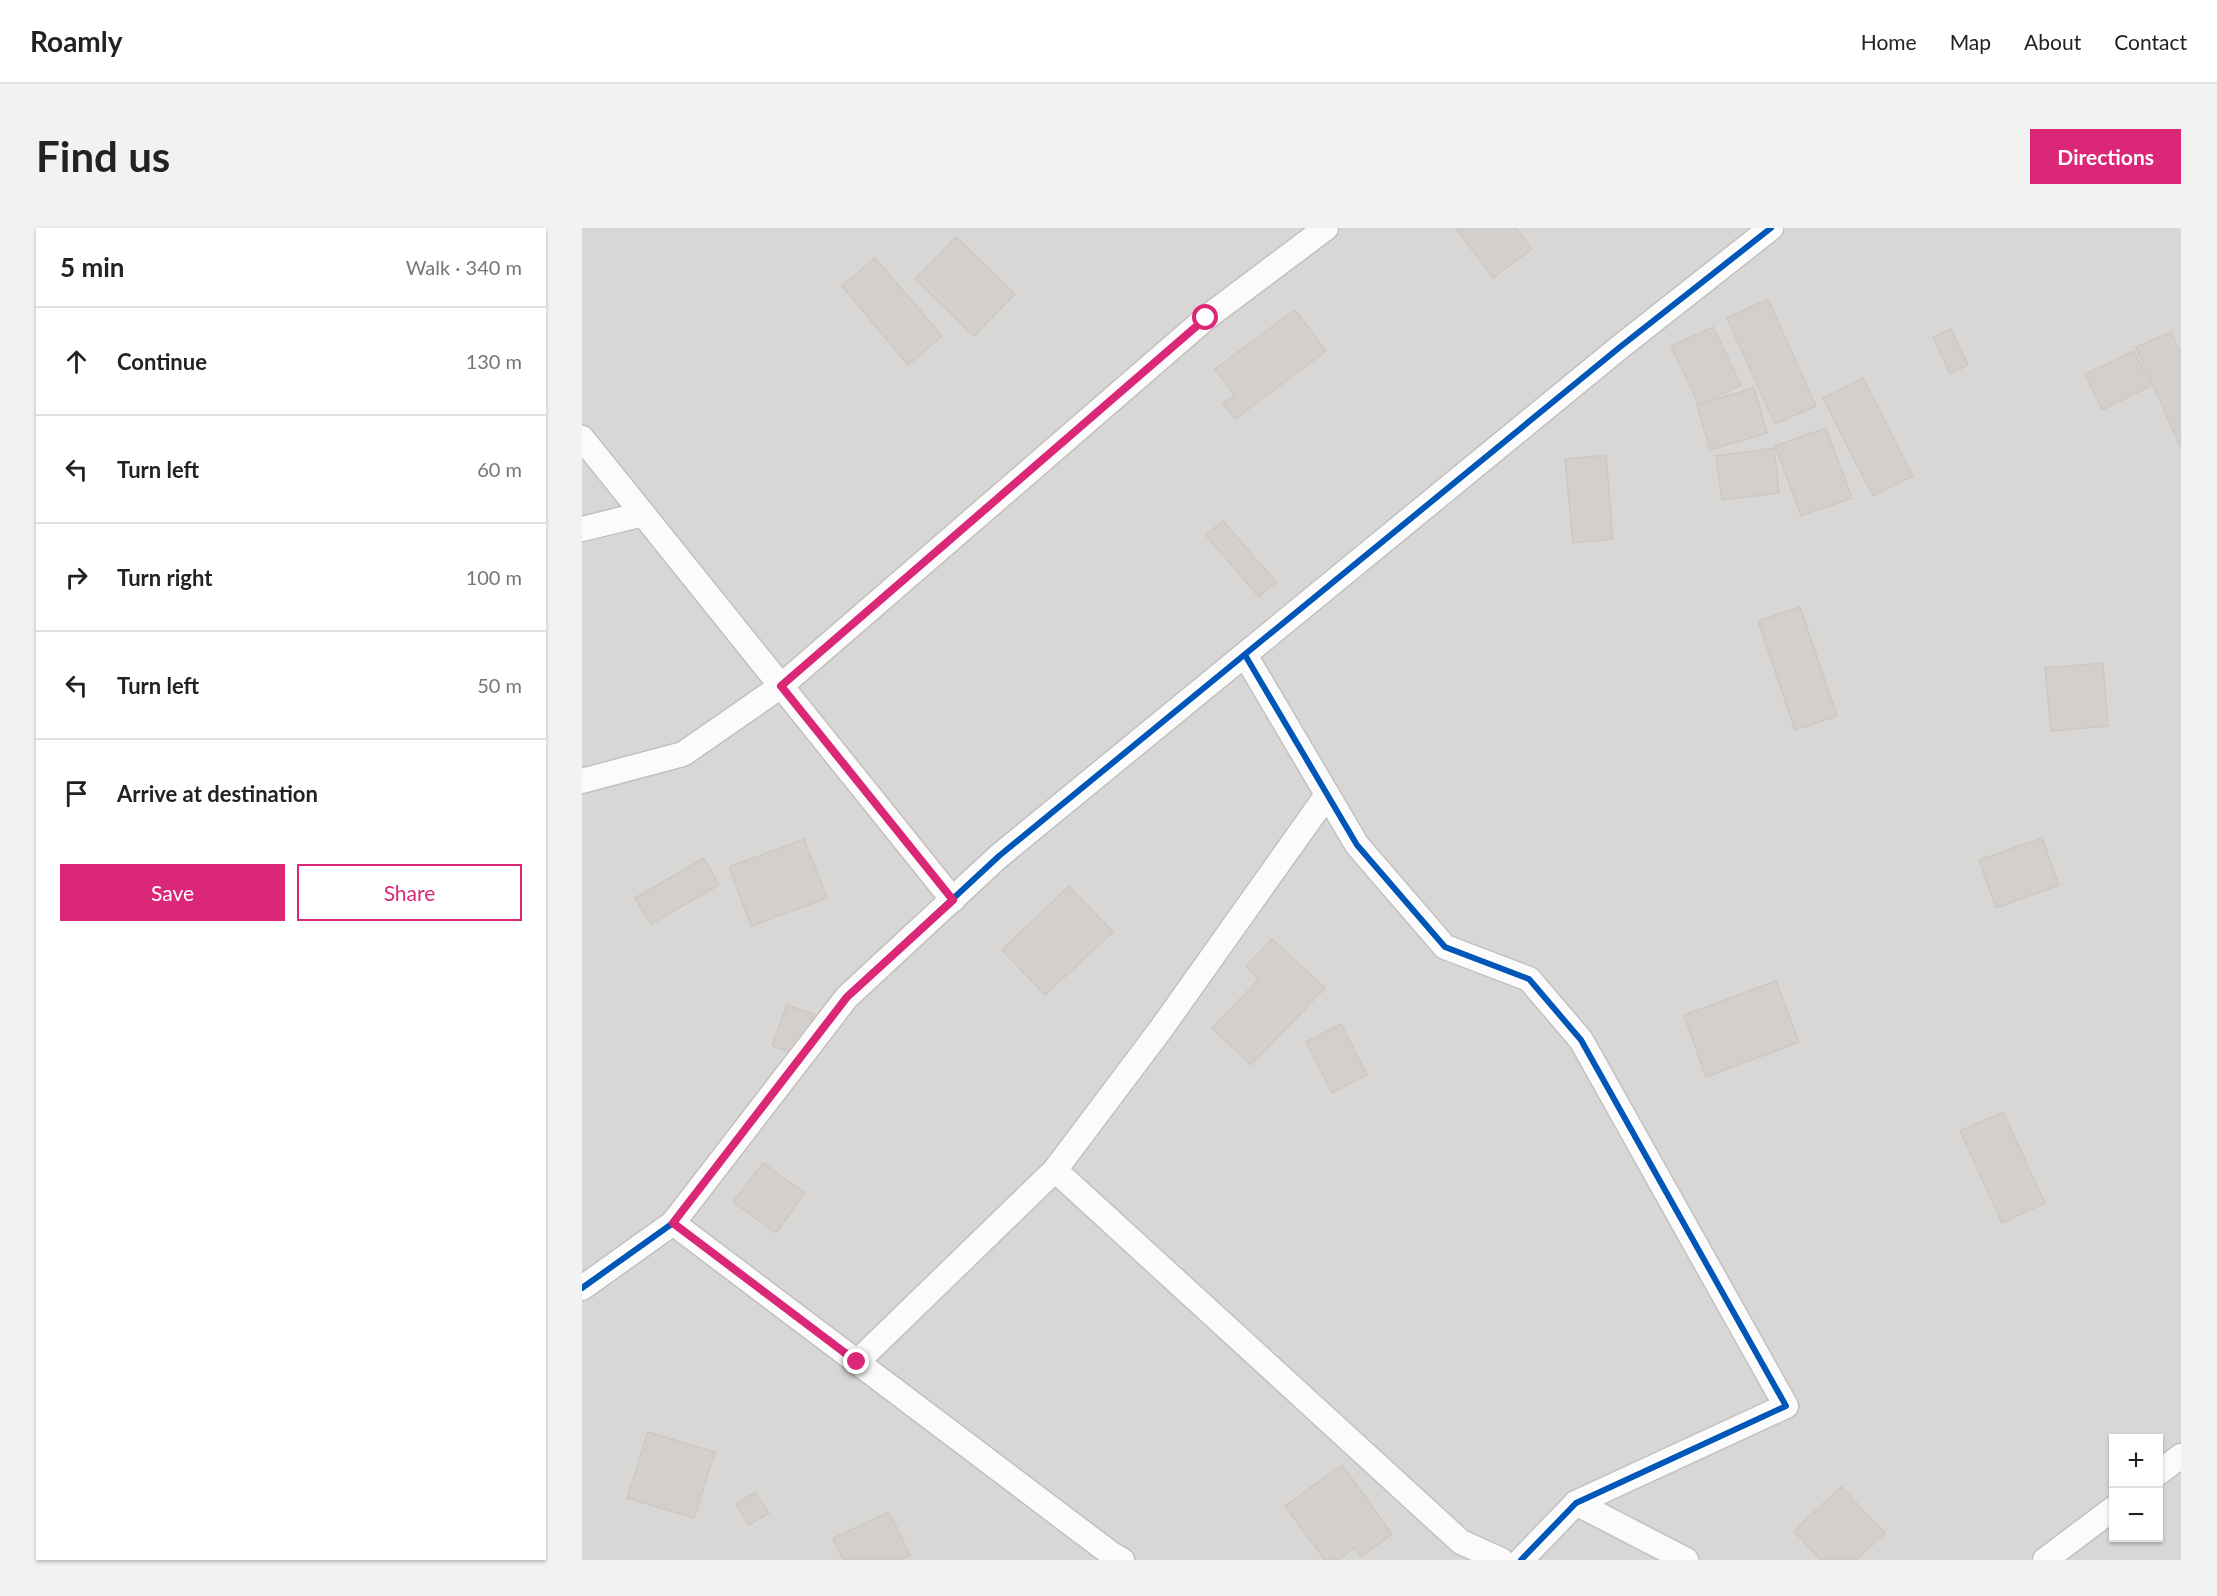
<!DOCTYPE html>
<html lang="en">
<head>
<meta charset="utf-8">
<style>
	:root { --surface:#fff; --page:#f2f2f2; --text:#222; --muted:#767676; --line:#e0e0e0; --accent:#db2777 }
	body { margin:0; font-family:Lato,sans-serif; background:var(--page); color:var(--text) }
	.controls { position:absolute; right:18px; bottom:18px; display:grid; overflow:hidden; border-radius:0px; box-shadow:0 2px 4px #0004 }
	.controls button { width:54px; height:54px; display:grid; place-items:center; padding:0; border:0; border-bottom:2px solid var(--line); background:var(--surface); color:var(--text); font:30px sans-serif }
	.stop { position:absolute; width:18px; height:18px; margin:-14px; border:4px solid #db2777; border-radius:50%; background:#fff }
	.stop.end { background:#db2777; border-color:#fff; box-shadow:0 2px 6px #0008 }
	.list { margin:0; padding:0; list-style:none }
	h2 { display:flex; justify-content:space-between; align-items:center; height:78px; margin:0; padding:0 24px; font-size:26px }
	h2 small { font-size:20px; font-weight:400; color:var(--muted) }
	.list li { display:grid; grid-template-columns:39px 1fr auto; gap:18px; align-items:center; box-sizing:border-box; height:108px; padding:0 24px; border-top:2px solid var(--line) }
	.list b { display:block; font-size:22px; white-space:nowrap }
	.list em { font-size:20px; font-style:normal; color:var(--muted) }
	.actions { display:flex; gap:12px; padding:18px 24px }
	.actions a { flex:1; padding:14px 0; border:2px solid var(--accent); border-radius:0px; text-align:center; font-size:21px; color:var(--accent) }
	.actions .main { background:var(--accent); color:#fff }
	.icon { flex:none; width:33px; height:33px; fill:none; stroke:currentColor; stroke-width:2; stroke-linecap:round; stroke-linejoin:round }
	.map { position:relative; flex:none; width:1599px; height:1332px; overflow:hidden; border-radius:0px }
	header { display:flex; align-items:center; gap:36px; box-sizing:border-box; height:84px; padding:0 30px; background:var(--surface); border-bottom:2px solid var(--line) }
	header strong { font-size:28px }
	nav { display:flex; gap:33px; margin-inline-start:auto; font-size:21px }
	.intro { display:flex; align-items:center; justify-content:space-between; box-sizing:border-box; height:144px; padding:0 36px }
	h1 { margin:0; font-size:42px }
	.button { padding:15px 27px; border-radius:0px; background:var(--accent); color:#fff; font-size:21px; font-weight:700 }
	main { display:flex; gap:36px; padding:0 36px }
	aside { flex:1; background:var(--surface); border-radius:0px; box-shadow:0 2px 4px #0004 }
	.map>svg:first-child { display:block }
</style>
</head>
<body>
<header>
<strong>Roamly</strong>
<nav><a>Home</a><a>Map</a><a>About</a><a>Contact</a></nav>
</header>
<div class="intro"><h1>Find us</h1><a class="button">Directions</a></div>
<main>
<aside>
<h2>5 min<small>Walk · 340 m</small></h2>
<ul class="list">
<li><svg class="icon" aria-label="ahead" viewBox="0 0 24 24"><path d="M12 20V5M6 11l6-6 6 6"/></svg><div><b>Continue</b></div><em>130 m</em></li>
<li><svg class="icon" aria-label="left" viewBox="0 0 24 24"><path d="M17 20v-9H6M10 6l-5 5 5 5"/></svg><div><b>Turn left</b></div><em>60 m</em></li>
<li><svg class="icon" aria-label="right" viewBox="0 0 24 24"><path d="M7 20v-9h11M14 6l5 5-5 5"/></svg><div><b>Turn right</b></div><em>100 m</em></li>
<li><svg class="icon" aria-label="left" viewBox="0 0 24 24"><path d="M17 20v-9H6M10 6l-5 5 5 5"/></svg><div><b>Turn left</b></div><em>50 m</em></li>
<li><svg class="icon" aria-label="arrive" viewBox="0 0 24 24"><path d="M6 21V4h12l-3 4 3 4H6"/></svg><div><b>Arrive at destination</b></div></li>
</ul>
<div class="actions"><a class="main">Save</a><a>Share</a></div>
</aside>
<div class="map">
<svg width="1599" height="1332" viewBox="0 0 1599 1332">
	<rect width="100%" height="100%" fill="#eae7e3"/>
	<path fill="#d9d7d5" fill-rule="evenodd" d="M0,0H1599V1332H0ZM1532,1210H1576V1310H1532Z"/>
	<g fill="#d2cfcc" stroke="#cdc8c4" stroke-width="1.5">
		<polygon points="874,0 934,0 950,21 911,50"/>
		<polygon points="374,9 433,66 392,108 333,51"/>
		<polygon points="293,30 360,108 326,137 260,58"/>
		<polygon points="1186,71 1234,178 1193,196 1145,90"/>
		<polygon points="713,82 744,123 653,191 641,175 652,167 633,141"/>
		<polygon points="1131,99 1159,157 1117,177 1089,118"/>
		<polygon points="1369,101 1386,137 1368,146 1351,109"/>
		<polygon points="1589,104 1599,126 1599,220 1554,119"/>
		<polygon points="1552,123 1569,158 1520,182 1503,146"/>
		<polygon points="1281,150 1331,248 1291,268 1241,170"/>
		<polygon points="1172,160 1185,205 1128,222 1115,177"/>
		<polygon points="1244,200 1270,270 1219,288 1193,218"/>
		<polygon points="1192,220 1197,265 1140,272 1134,228"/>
		<polygon points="1024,227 1031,311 991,315 983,231"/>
		<polygon points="641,293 694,354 677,369 624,307"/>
		<polygon points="1218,379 1255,488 1213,502 1176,393"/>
		<polygon points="1521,435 1526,498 1469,503 1463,440"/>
		<polygon points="1460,610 1477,657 1414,680 1397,632"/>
		<polygon points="222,611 245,670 169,698 147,639"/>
		<polygon points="122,630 137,657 69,696 53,670"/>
		<polygon points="487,658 531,704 463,767 420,722"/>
		<polygon points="690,711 743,760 669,837 630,800 677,751 664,738"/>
		<polygon points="1194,753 1217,814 1124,849 1102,787"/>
		<polygon points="205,777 232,786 218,827 190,818"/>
		<polygon points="759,796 785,847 750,865 724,814"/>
		<polygon points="1421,884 1463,975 1420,995 1378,903"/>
		<polygon points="181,935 223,965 194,1005 151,974"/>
		<polygon points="66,1204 133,1224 112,1290 45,1270"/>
		<polygon points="760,1237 810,1306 779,1329 773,1320 756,1332 743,1332 703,1278"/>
		<polygon points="1259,1259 1303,1305 1274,1332 1239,1332 1212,1303"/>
		<polygon points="173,1264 187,1285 167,1297 154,1276"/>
		<polygon points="307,1284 328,1327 318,1332 261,1332 251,1310"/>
	</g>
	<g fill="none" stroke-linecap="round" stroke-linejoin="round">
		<defs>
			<g id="street">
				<polyline points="0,210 371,672"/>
				<polyline points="0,301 61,286"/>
				<polyline points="663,427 775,617 863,719 947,751 999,812 1204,1178 994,1275 939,1332"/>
				<polyline points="0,553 101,526 199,458 624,90 744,0"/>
				<polyline points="473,942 879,1314 919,1332"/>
				<polyline points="91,995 528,1325 540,1332"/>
				<polyline points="0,1060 91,995 265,769 417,628 1038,119 1189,0"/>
				<polyline points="275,1134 473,942 579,801 745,567"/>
				<polyline points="1576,1245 1599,1228"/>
				<polyline points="994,1275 1104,1332"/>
				<polyline points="1463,1332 1532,1280"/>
			</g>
		</defs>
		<use href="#street" stroke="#c2c1bf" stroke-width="27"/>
		<use href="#street" stroke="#fcfbfb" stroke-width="24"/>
		<defs>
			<g id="cycleway">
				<polyline points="663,427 775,617 863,719 947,751 999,812 1204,1178 994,1275 939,1332"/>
				<polyline points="0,1060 91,995 265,769 417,628 1038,119 1189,0"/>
			</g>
		</defs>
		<use href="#cycleway" stroke="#fff" stroke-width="10"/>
		<use href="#cycleway" stroke="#0057b8" stroke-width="6"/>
	</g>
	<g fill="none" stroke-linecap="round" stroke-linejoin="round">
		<polyline stroke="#db2777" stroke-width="8" points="275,1134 91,995 265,769 371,672 199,458 624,90"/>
	</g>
</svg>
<div class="controls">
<button>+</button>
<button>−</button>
</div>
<div class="stop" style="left:624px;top:90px"></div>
<div class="stop end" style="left:275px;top:1134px"></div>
</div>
</main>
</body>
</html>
